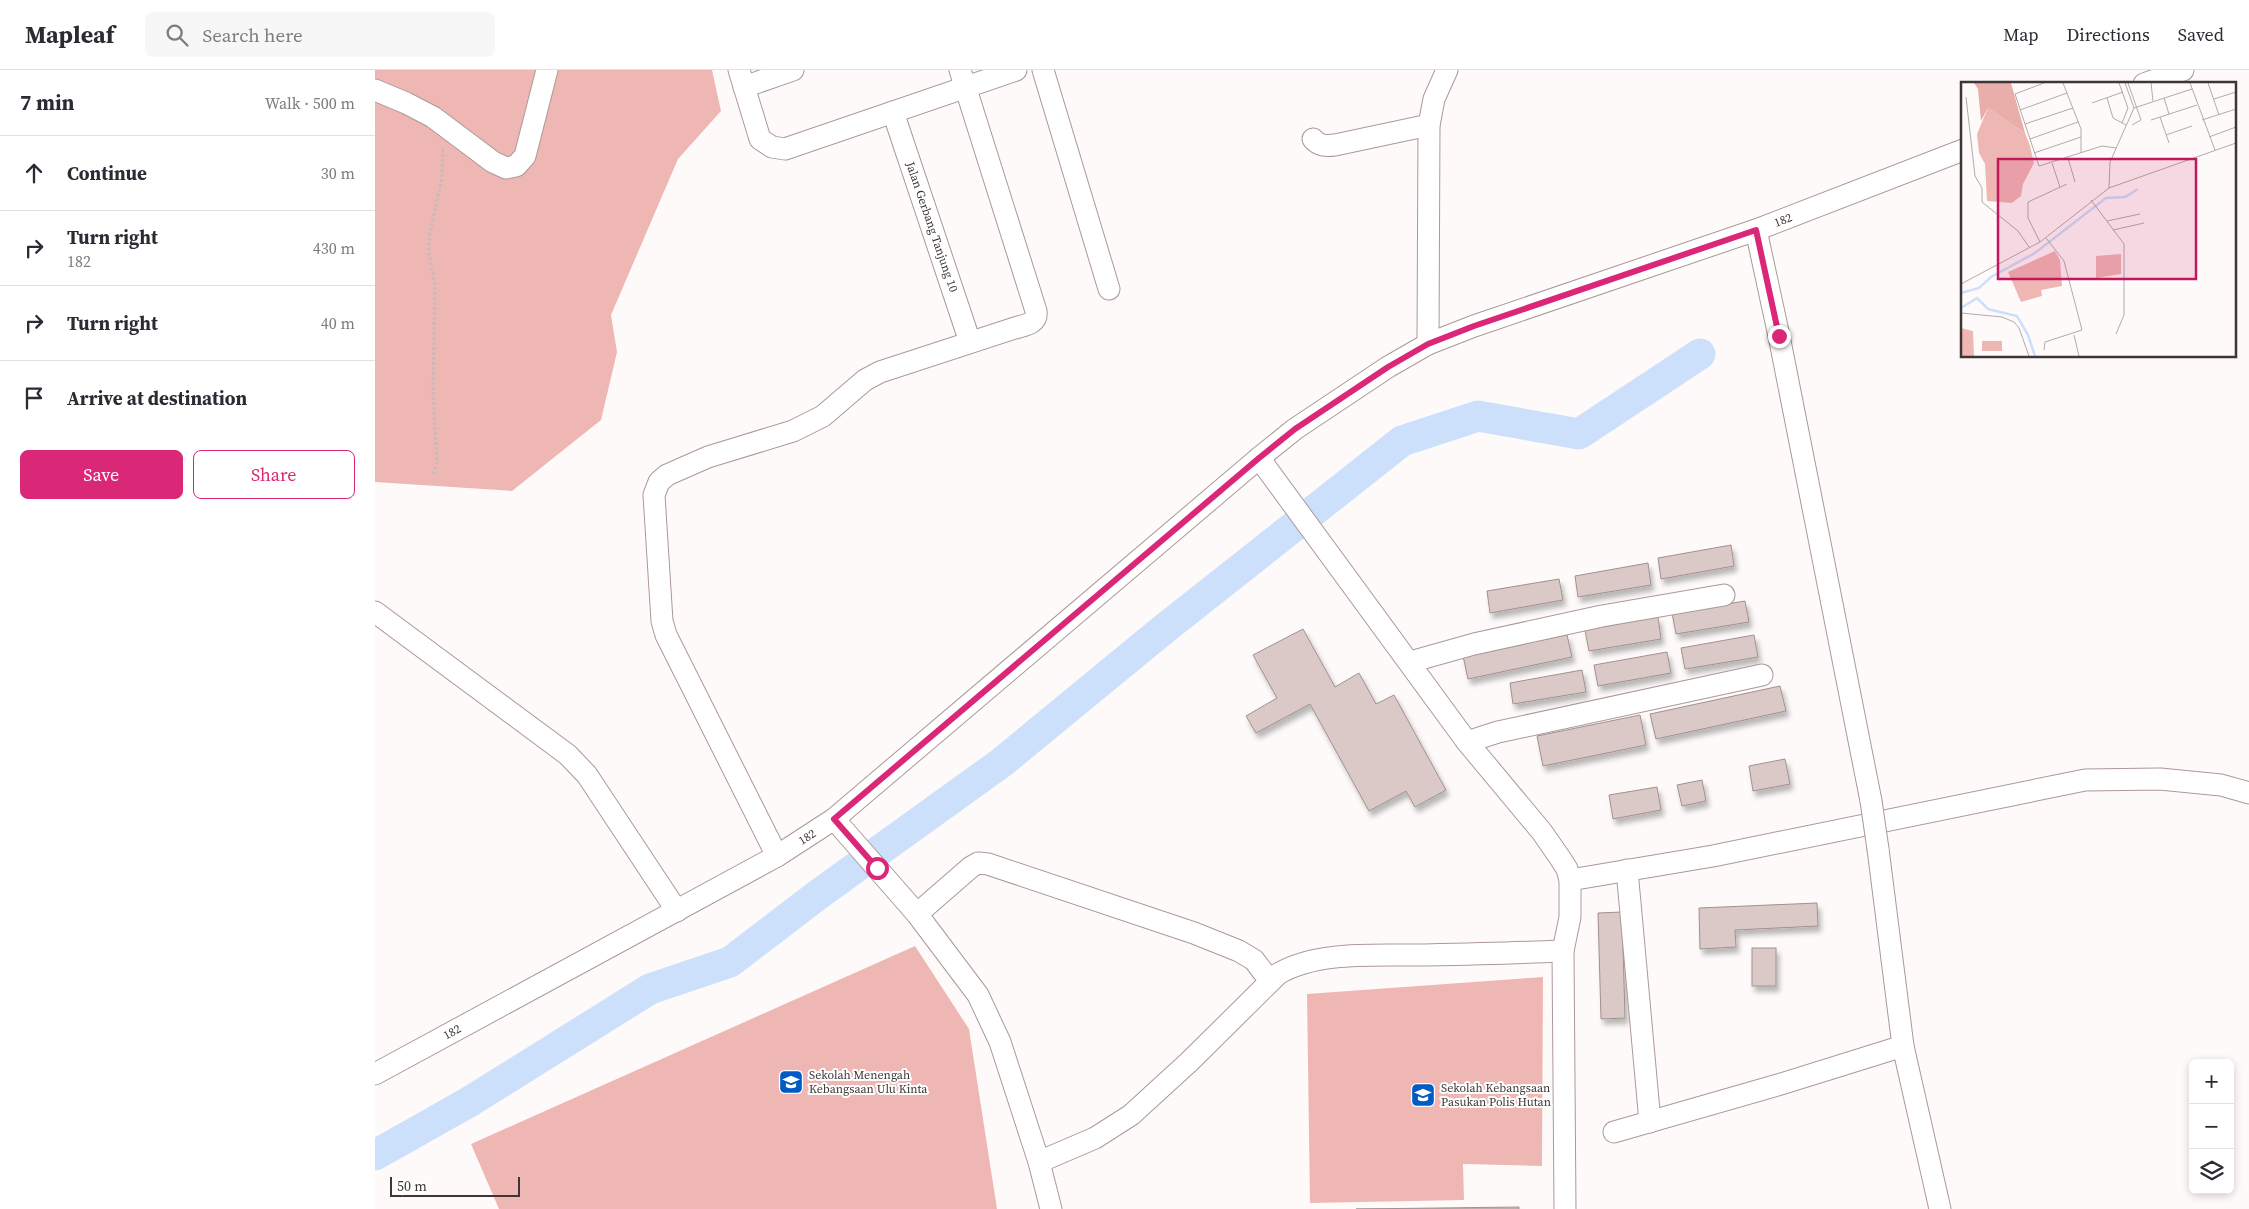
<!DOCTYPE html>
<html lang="en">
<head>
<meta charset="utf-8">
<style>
	:root { --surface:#fff; --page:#f7f7f7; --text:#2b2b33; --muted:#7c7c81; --line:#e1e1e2; --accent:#db2777 }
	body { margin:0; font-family:"Source Serif 4",serif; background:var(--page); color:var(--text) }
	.controls { position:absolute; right:15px; bottom:15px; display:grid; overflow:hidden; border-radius:8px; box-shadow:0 2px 8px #0003 }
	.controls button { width:45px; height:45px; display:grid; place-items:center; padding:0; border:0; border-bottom:1px solid var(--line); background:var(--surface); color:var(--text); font:25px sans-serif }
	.scale { position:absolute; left:15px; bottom:12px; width:130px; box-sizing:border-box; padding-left:5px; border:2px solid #3d3635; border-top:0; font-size:14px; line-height:18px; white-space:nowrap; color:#3d3635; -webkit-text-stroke:4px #fff; paint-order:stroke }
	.stop { position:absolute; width:15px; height:15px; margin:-11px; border:4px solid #db2777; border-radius:50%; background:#fff }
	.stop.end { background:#db2777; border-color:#fff; box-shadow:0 1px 5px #0008 }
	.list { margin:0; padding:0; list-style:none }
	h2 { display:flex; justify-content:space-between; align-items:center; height:65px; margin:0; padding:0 20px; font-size:21px }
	h2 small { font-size:16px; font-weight:400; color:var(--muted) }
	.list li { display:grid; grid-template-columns:32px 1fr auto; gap:15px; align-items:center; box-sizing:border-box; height:75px; padding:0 20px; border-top:1px solid var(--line) }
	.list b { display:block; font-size:19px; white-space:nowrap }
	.list p { margin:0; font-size:16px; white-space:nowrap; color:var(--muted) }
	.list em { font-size:16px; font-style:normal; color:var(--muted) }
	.actions { display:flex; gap:10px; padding:15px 20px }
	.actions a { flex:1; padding:11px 0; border:1px solid var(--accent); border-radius:8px; text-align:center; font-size:18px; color:var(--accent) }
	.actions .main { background:var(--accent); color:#fff }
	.icon { flex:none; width:28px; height:28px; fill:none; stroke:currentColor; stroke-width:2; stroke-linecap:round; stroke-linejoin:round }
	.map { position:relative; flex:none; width:1874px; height:1139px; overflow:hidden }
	header { display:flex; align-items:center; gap:30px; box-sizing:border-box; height:70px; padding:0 25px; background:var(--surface); border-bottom:1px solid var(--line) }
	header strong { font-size:24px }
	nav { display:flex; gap:28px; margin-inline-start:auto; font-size:18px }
	.search { width:350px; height:45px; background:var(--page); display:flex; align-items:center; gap:12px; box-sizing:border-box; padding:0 18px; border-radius:8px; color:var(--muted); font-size:19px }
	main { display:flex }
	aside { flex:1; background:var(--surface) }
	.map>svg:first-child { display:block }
</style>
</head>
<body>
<header>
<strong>Mapleaf</strong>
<div class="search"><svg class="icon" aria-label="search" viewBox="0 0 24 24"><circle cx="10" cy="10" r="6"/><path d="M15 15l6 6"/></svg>Search here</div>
<nav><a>Map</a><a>Directions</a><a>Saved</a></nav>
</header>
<main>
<aside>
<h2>7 min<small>Walk · 500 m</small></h2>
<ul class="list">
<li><svg class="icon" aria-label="ahead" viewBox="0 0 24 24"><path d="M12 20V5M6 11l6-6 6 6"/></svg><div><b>Continue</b></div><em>30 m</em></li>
<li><svg class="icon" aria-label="right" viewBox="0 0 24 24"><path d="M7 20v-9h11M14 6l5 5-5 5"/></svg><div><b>Turn right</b><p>182</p></div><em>430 m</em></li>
<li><svg class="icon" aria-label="right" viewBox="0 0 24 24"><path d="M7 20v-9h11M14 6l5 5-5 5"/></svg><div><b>Turn right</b></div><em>40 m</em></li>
<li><svg class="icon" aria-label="arrive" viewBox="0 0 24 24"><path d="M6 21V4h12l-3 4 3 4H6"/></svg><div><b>Arrive at destination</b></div></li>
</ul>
<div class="actions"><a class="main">Save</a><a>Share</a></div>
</aside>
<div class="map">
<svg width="1874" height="1139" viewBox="0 0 1874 1139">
	<defs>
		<filter id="shadow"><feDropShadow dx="3" dy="5.5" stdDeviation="2.5" flood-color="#0004"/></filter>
	</defs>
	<rect width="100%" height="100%" fill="#fefafa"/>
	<g fill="#efb7b4">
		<polygon points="0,0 337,0 346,41 303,89 236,245 242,282 226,350 137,421 0,412"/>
		<polygon points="540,876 594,959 622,1139 124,1139 96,1074"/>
		<polygon points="1168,907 1167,1096 1088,1094 1089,1130 935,1133 932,924"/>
	</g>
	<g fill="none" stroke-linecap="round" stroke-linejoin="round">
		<polyline stroke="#cde0fb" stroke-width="31" points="0,1085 94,1032 275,919 355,892 444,824 626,693 789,559 1027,371 1103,346 1204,364 1325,284"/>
	</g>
	<g fill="#dbc9c7" stroke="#a1908f" filter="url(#shadow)">
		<polygon points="1356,475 1359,496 1286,509 1283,488"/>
		<polygon points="1273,493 1276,515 1203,527 1200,506"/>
		<polygon points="1184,509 1188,530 1115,543 1112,521"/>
		<polygon points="1370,531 1374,552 1301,564 1297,543"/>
		<polygon points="1283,547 1286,569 1214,581 1210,560"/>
		<polygon points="928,559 960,617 984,603 1001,634 1019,625 1071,720 1040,737 1031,721 994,741 935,634 881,663 871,646 902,628 878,585"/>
		<polygon points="1192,565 1197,587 1093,609 1088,586"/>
		<polygon points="1379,565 1383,587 1310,599 1306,578"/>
		<polygon points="1292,582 1296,603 1223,616 1219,595"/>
		<polygon points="1207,600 1211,622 1138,634 1135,613"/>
		<polygon points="1405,616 1411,641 1281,669 1275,644"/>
		<polygon points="1265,645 1271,675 1168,696 1162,666"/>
		<polygon points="1410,689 1415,714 1378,721 1374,696"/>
		<polygon points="1327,710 1331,731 1307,736 1302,715"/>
		<polygon points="1282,717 1286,740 1238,749 1234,725"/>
		<polygon points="1442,833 1443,856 1360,860 1361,877 1325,879 1324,838"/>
		<polygon points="1247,842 1250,948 1226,949 1223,843"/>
		<rect x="1377" y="878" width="24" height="38"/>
		<polygon points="1144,1137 1144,1139 981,1139"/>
	</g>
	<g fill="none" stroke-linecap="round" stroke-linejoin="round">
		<defs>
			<g id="minor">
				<polyline points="364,0 385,69 397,77 410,79 641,0"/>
				<polyline points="668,0 734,219"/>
				<polyline points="1769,14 1808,0"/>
				<polyline points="369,17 418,0"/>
				<polyline points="0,20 31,33 58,47 118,92 131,98 141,96 150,86 172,0"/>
				<polyline points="518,42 595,272"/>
				<path d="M938,69C944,76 951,76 960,75L1054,55"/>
				<polyline points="1381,160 1404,266 1496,731"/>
				<polyline points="1053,274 1054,55 1059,29 1072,0"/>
				<polyline points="884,388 1092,672 1167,762 1185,788 1192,799 1195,810 1195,847 1188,881 1190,1139"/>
				<polyline points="0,542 193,685 212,705 302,841"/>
				<polyline points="1035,592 1099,574 1227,546 1349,525"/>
				<polyline points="1092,672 1123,662 1387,605"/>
				<polyline points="459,749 542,844 603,925 625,972 664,1092 676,1139"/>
				<polyline points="1503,779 1528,976 1565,1139"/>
				<path d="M402,786L291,565L287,551L279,425L284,412L292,405L333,387L418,361L448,346L490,310L505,302L640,258C650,255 663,254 661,241L585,0"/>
				<polyline points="1252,800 1275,1052"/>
				<polyline points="1195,810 1338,786 1710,710 1785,709 1846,715 1874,723"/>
				<polyline points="542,844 596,797 603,793 613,794 819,863 864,881 879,890 895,911"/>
				<polyline points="0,1004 402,786 459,749 884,388 920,359 1013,297 1053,274 1099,256 1381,160 1588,80"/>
				<polyline points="1239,1062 1406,1014 1528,976"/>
				<path d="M664,1092L720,1068L756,1045L814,992L903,904C943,880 1004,886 1050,885C1096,884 1142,883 1188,881"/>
			</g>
		</defs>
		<use href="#minor" stroke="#ab9998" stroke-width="23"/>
		<polyline stroke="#c1bcbc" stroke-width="3" stroke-dasharray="2.5 2.5" stroke-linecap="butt" points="58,404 62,393 58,322 60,215 54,183 54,167 67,108 68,77"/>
		<use href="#minor" stroke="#fff" stroke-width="21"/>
		<defs>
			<polyline id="minor-bridge" points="1496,731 1503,779"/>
		</defs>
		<use href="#minor-bridge" stroke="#ab9998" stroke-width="23" stroke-linecap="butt"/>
		<use href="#minor-bridge" stroke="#fff" stroke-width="21"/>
	</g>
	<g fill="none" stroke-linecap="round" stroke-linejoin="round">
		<polyline stroke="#db2777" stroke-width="6" points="502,798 459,749 884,388 920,359 1013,297 1053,274 1099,256 1381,160 1404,266"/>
	</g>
	<defs>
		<symbol id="school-square" viewBox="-11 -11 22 22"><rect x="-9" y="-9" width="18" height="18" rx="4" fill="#005bc4" stroke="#fff"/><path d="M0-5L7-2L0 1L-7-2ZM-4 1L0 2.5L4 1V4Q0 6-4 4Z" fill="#fff"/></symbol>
	</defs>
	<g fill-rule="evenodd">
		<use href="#school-square" x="402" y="998" width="28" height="28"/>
		<use href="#school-square" x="1034" y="1011" width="28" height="28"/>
	</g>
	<g text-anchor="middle" stroke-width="4" stroke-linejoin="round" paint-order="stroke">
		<g font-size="12" fill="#3d3635" stroke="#fff">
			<text transform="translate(1408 150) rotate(-21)" y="4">182</text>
			<text transform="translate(557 157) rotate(71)" y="4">Jalan Gerbang Tanjung 10</text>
			<text transform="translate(432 767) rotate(-33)" y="4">182</text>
			<text transform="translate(77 962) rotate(-28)" y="4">182</text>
		</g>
		<g font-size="12" fill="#3d3635" stroke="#fff" text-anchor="start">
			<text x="434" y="1009">Sekolah Menengah<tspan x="434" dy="14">Kebangsaan Ulu Kinta</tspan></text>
			<text x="1066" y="1022">Sekolah Kebangsaan<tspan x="1066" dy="14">Pasukan Polis Hutan</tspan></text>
		</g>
	</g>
	<g transform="translate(1586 12)">
		<rect width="275" height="275" fill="#fefafa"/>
		<path d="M27,26L64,51L69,64L73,81L62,102L60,114L51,121L26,119L24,82L18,71L16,52ZM94,169L99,178L101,204L80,208L81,214L60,220L47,190ZM160,172V192L135,196V174ZM0,246L12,249L13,274H0ZM21,259H41V269H21Z" fill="#efb7b4"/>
		<path d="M13,1H50L64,51L27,26L20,39L17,7Z" fill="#e9adaa"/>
		<path fill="none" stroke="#cde0fb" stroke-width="2.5" d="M0,211L18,206L30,195L74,171L145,116L164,115L177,107M0,226L16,216L27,227L56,234L67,253L74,274"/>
		<path fill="none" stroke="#b1acab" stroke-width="1" d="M83,1L54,12L78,84L141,64L155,66M102,1L120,47V71M158,1L167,26L161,41M167,1L180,38L171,43M190,1L192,19M229,1L254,68M247,1L258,33M5,15L14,94L21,106V120L57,149L68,165M146,16L152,36L165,43M203,16L208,32M253,17L275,10M131,21L162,10M173,26L231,7M59,28L106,11M199,35L208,61M190,38L236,23M241,38L275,27M64,42L112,26M205,53L231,44M248,55L275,45M69,57L117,40M73,71L120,55M107,76L114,100M91,81L99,105M148,106L149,80L173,26L164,1M130,118L163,162V233L155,252M146,139L179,132M152,148L183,141M79,160L67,136V120L106,102M0,202L79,160L148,106L275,61M0,231L41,235L53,240L58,246L68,274M113,253L118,274M83,268L84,260L121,248L103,179L85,156"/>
		<path fill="#c2185b" fill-opacity="0.15" stroke="#c2185b" stroke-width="2.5" d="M37,77H235V197H37Z"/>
		<rect width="275" height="275" fill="none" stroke="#3d3635" stroke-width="2.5"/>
	</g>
</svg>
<div class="controls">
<button>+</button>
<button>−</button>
<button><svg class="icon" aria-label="layers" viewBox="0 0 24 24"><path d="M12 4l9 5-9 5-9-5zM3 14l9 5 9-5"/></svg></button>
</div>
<div class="scale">50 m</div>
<div class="stop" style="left:502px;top:798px"></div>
<div class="stop end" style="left:1404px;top:266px"></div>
</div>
</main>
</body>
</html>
